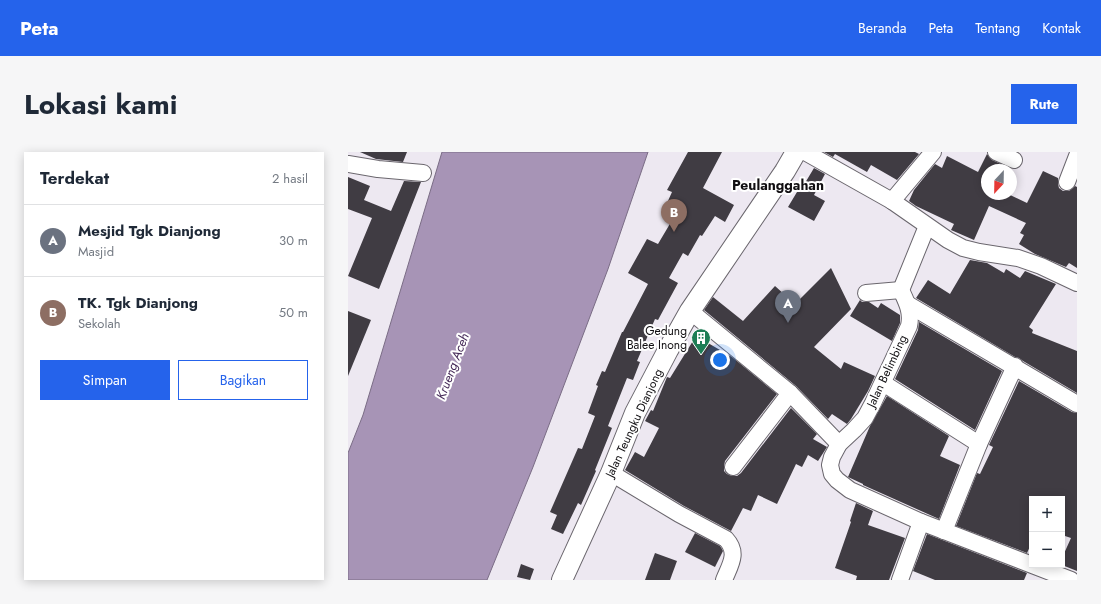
<!DOCTYPE html>
<html lang="id">
<head>
<meta charset="utf-8">
<style>
	:root { --surface:#fff; --page:#f6f6f7; --text:#1f2937; --muted:#747a83; --line:#e0e1e3; --accent:#2563eb }
	body { margin:0; font-family:Jost,sans-serif; background:var(--page); color:var(--text) }
	.controls { position:absolute; right:12px; bottom:12px; display:grid; overflow:hidden; border-radius:0px; box-shadow:0 2px 10px #0003 }
	.controls button { width:36px; height:36px; display:grid; place-items:center; padding:0; border:0; border-bottom:1px solid var(--line); background:var(--surface); color:var(--text); font:20px sans-serif }
	.compass { position:absolute; left:633px; top:12px; width:36px; height:36px; border-radius:50%; background:var(--surface); box-shadow:0 2px 10px #0003; rotate:202deg }
	.you { position:absolute; left:372px; top:208px; width:14px; height:14px; margin:-10px; border:3px solid #fff; border-radius:50%; background:#1a73e8; box-shadow:0 0 0 6px #1a73e833 }
	.badge { display:grid; place-items:center; width:26px; height:26px; border-radius:50%; background:var(--accent); color:#fff; font-size:13px; font-weight:700 }
	.pin { position:absolute; translate:-50% -33px; filter:drop-shadow(0 1px 2px #0008) }
	.pin::after { content:''; position:absolute; top:21px; width:14px; height:12px; background:inherit; clip-path:polygon(0 0,100% 0,50% 100%) }
	.list { margin:0; padding:0; list-style:none }
	h2 { display:flex; justify-content:space-between; align-items:center; height:52px; margin:0; padding:0 16px; font-size:17px }
	h2 small { font-size:13px; font-weight:400; color:var(--muted) }
	.list li { display:grid; grid-template-columns:26px 1fr auto; gap:12px; align-items:center; box-sizing:border-box; height:72px; padding:0 16px; border-top:1px solid var(--line) }
	.list b { display:block; font-size:15px; white-space:nowrap }
	.list p { margin:0; font-size:13px; white-space:nowrap; color:var(--muted) }
	.list em { font-size:13px; font-style:normal; color:var(--muted) }
	.actions { display:flex; gap:8px; padding:12px 16px }
	.actions a { flex:1; padding:9px 0; border:1px solid var(--accent); border-radius:0px; text-align:center; font-size:14px; color:var(--accent) }
	.actions .main { background:var(--accent); color:#fff }
	.map { position:relative; flex:none; width:729px; height:428px; overflow:hidden; border-radius:0px }
	header { display:flex; align-items:center; gap:24px; box-sizing:border-box; height:56px; padding:0 20px; background:var(--accent); color:#fff }
	header strong { font-size:19px }
	nav { display:flex; gap:22px; margin-inline-start:auto; font-size:14px }
	.intro { display:flex; align-items:center; justify-content:space-between; box-sizing:border-box; height:96px; padding:0 24px }
	h1 { margin:0; font-size:28px }
	.button { padding:10px 18px; border-radius:0px; background:var(--accent); color:#fff; font-size:14px; font-weight:700 }
	main { display:flex; gap:24px; padding:0 24px }
	aside { flex:1; background:var(--surface); border-radius:0px; box-shadow:0 2px 10px #0003 }
	.map>svg:first-child { display:block }
</style>
</head>
<body>
<header>
<strong>Peta</strong>
<nav><a>Beranda</a><a>Peta</a><a>Tentang</a><a>Kontak</a></nav>
</header>
<div class="intro"><h1>Lokasi kami</h1><a class="button">Rute</a></div>
<main>
<aside>
<h2>Terdekat<small>2 hasil</small></h2>
<ul class="list">
<li><span class="badge" style="background:#6b7280">A</span><div><b>Mesjid Tgk Dianjong</b><p>Masjid</p></div><em>30 m</em></li>
<li><span class="badge" style="background:#8d6e63">B</span><div><b>TK. Tgk Dianjong</b><p>Sekolah</p></div><em>50 m</em></li>
</ul>
<div class="actions"><a class="main">Simpan</a><a>Bagikan</a></div>
</aside>
<div class="map">
<svg width="729" height="428" viewBox="0 0 729 428">
	<rect width="100%" height="100%" fill="#ede8f1"/>
	<polygon fill="#a794b6" stroke="#7a6c85" points="94,0 300,0 260,117 185,315 139,428 0,428 0,301 15,263"/>
	<g fill="#403c43">
		<polygon points="12,0 59,0 55,10 28,7"/>
		<polygon points="340,0 374,0 355,36 386,53 377,70 367,64 354,84 352,83 340,104 335,101 321,126 330,131 310,168 307,167 289,209 292,210 285,228 279,226 260,274 264,276 247,318 248,319 233,353 230,351 215,382 203,377 209,363 202,360 230,296 234,297 247,264 240,261 250,234 248,233 254,219 257,220 274,180 275,180 300,132 280,121 299,87 310,92 326,65 315,60 324,40 319,38"/>
		<polygon points="476,0 567,0 571,2 549,28 523,13 519,20 487,2 485,5"/>
		<polygon points="639,2 644,8 655,13 653,18 639,18 639,42 660,42 679,51 695,19 710,26 710,32 711,36 715,39 721,39 727,34 729,35 729,116 721,111 718,115 687,102 671,92 676,83 672,81 678,71 641,54 626,88 603,78 606,72 568,54 561,49 566,38 587,12 594,16 599,4 630,20"/>
		<polygon points="466,16 477,22 466,43 477,49 466,69 440,55 452,35 454,36"/>
		<polygon points="0,25 22,34 16,48 43,59 56,29 73,30 31,137 0,124 24,66 0,57"/>
		<polygon points="622,108 639,111 656,121 658,117 672,126 677,119 708,132 681,175 685,178 684,181 729,199 729,241 675,209 671,206 667,205 568,146 580,128 602,142"/>
		<polygon points="483,116 503,157 466,195 493,217 496,210 527,224 520,239 503,267 499,272 484,262 480,267 448,234 356,158 365,145 395,169 427,134 447,152"/>
		<polygon points="512,148 514,150 521,150 530,156 533,151 552,163 552,171 544,189 502,164"/>
		<polygon points="0,159 23,168 0,224"/>
		<polygon points="571,170 654,219 627,278 547,227 570,178"/>
		<polygon points="348,184 384,205 429,242 377,309 376,314 376,319 379,322 384,324 389,324 393,321 443,256 469,282 465,287 479,295 470,309 460,303 454,315 448,312 429,352 410,343 403,359 395,356 383,379 336,354 277,318 287,300 296,305 311,276 297,269 303,258 305,259 319,225 322,226"/>
		<polygon points="671,229 724,260 729,261 729,419 714,413 714,406 723,386 714,383 714,347 684,347 684,390 679,401 608,374 629,321 632,322 645,295 641,293"/>
		<polygon points="539,244 601,284 592,304 612,313 591,367 515,333 515,332 500,325 522,274"/>
		<polygon points="508,351 525,359 520,373 557,386 541,428 508,428 509,424 487,416 503,370 502,369"/>
		<polygon points="347,381 372,394 374,397 375,399 367,415 337,400"/>
		<polygon points="579,382 679,421 676,428 587,428 565,419"/>
		<polygon points="307,401 329,409 322,428 297,428"/>
		<polygon points="173,412 186,417 182,428 169,425"/>
	</g>
	<g fill="none" stroke-linecap="round" stroke-linejoin="round">
		<defs>
			<g id="minor">
				<polyline points="457,0 544,49 600,88 615,96 631,100 670,106 693,114 729,131"/>
				<polyline points="648,0 666,8"/>
				<polyline points="0,12 30,17 75,21"/>
				<polyline points="719,30 729,4"/>
				<polyline points="544,49 585,0"/>
				<path d="M553,138C559,151 564,160 561,174L525,251L517,266L506,278L491,292L484,305L482,313L484,322L489,328L502,338L573,370L723,428"/>
				<polyline points="553,138 579,74"/>
				<polyline points="518,141 553,138"/>
				<polyline points="561,153 729,252"/>
				<polyline points="342,159 442,241 491,292"/>
				<polyline points="535,231 631,292"/>
				<polyline points="385,315 442,241"/>
				<path d="M263,321L331,362L378,387C391,401 382,413 376,428"/>
				<polyline points="596,379 631,292 667,214"/>
				<polyline points="552,428 573,370"/>
			</g>
			<polyline id="tertiary" points="214,428 263,321 287,261 320,198 342,159 437,19 448,0"/>
		</defs>
		<use href="#minor" stroke="#6a666d" stroke-width="18"/>
		<use href="#tertiary" stroke="#6a666d" stroke-width="22"/>
		<use href="#minor" stroke="#fff" stroke-width="16"/>
		<use href="#tertiary" stroke="#fff" stroke-width="20"/>
	</g>
	<defs>
		<symbol id="building-pin" viewBox="-11 -11 22 30"><path d="M0 17L-7.5 6A9.5 9.5 0 1 1 7.5 6Z" fill="#1d7d55" stroke="#fff"/><path d="M-4-6H4V6H1V3H-1V6H-4ZM-2.5-4.3h1.7v1.8h-1.7ZM.8-4.3h1.7v1.8H.8ZM-2.5-1h1.7V.8h-1.7ZM.8-1h1.7V.8H.8Z" fill="#fff"/></symbol>
	</defs>
	<g fill-rule="evenodd">
		<use href="#building-pin" x="342" y="175" width="22" height="30"/>
	</g>
	<g text-anchor="middle" stroke-width="4" stroke-linejoin="round" paint-order="stroke">
		<g font-size="12" fill="#110f12" stroke="#fff" text-anchor="end">
			<text x="339" y="183">Gedung<tspan x="339" dy="14">Balee Inong</tspan></text>
		</g>
		<g font-size="12" fill="#110f12" stroke="#fff">
			<text transform="translate(539 219) rotate(-65)" y="4">Jalan Belimbing</text>
			<text transform="translate(286 271) rotate(-65)" y="4">Jalan Teungku Dianjong</text>
		</g>
		<g font-size="13" font-style="italic" fill="#452a58" stroke="#fff">
			<text transform="translate(104 214) rotate(-69)" y="5">Krueng Aceh</text>
		</g>
		<g font-size="14" font-weight="bold" fill="#110f12" stroke="#fff">
			<text x="430" y="38">Peulanggahan</text>
		</g>
	</g>
</svg>
<div class="controls">
<button>+</button>
<button>−</button>
</div>
<svg class="compass" viewBox="-18 -18 36 36"><path d="M0-13l5 13h-10z" fill="#e53935"/><path d="M0 13l5-13h-10z" fill="#747a83"/></svg>
<div class="you"></div>
<div class="pin badge" style="left:440px;top:171px;background:#6b7280">A</div>
<div class="pin badge" style="left:326px;top:80px;background:#8d6e63">B</div>
</div>
</main>
</body>
</html>
